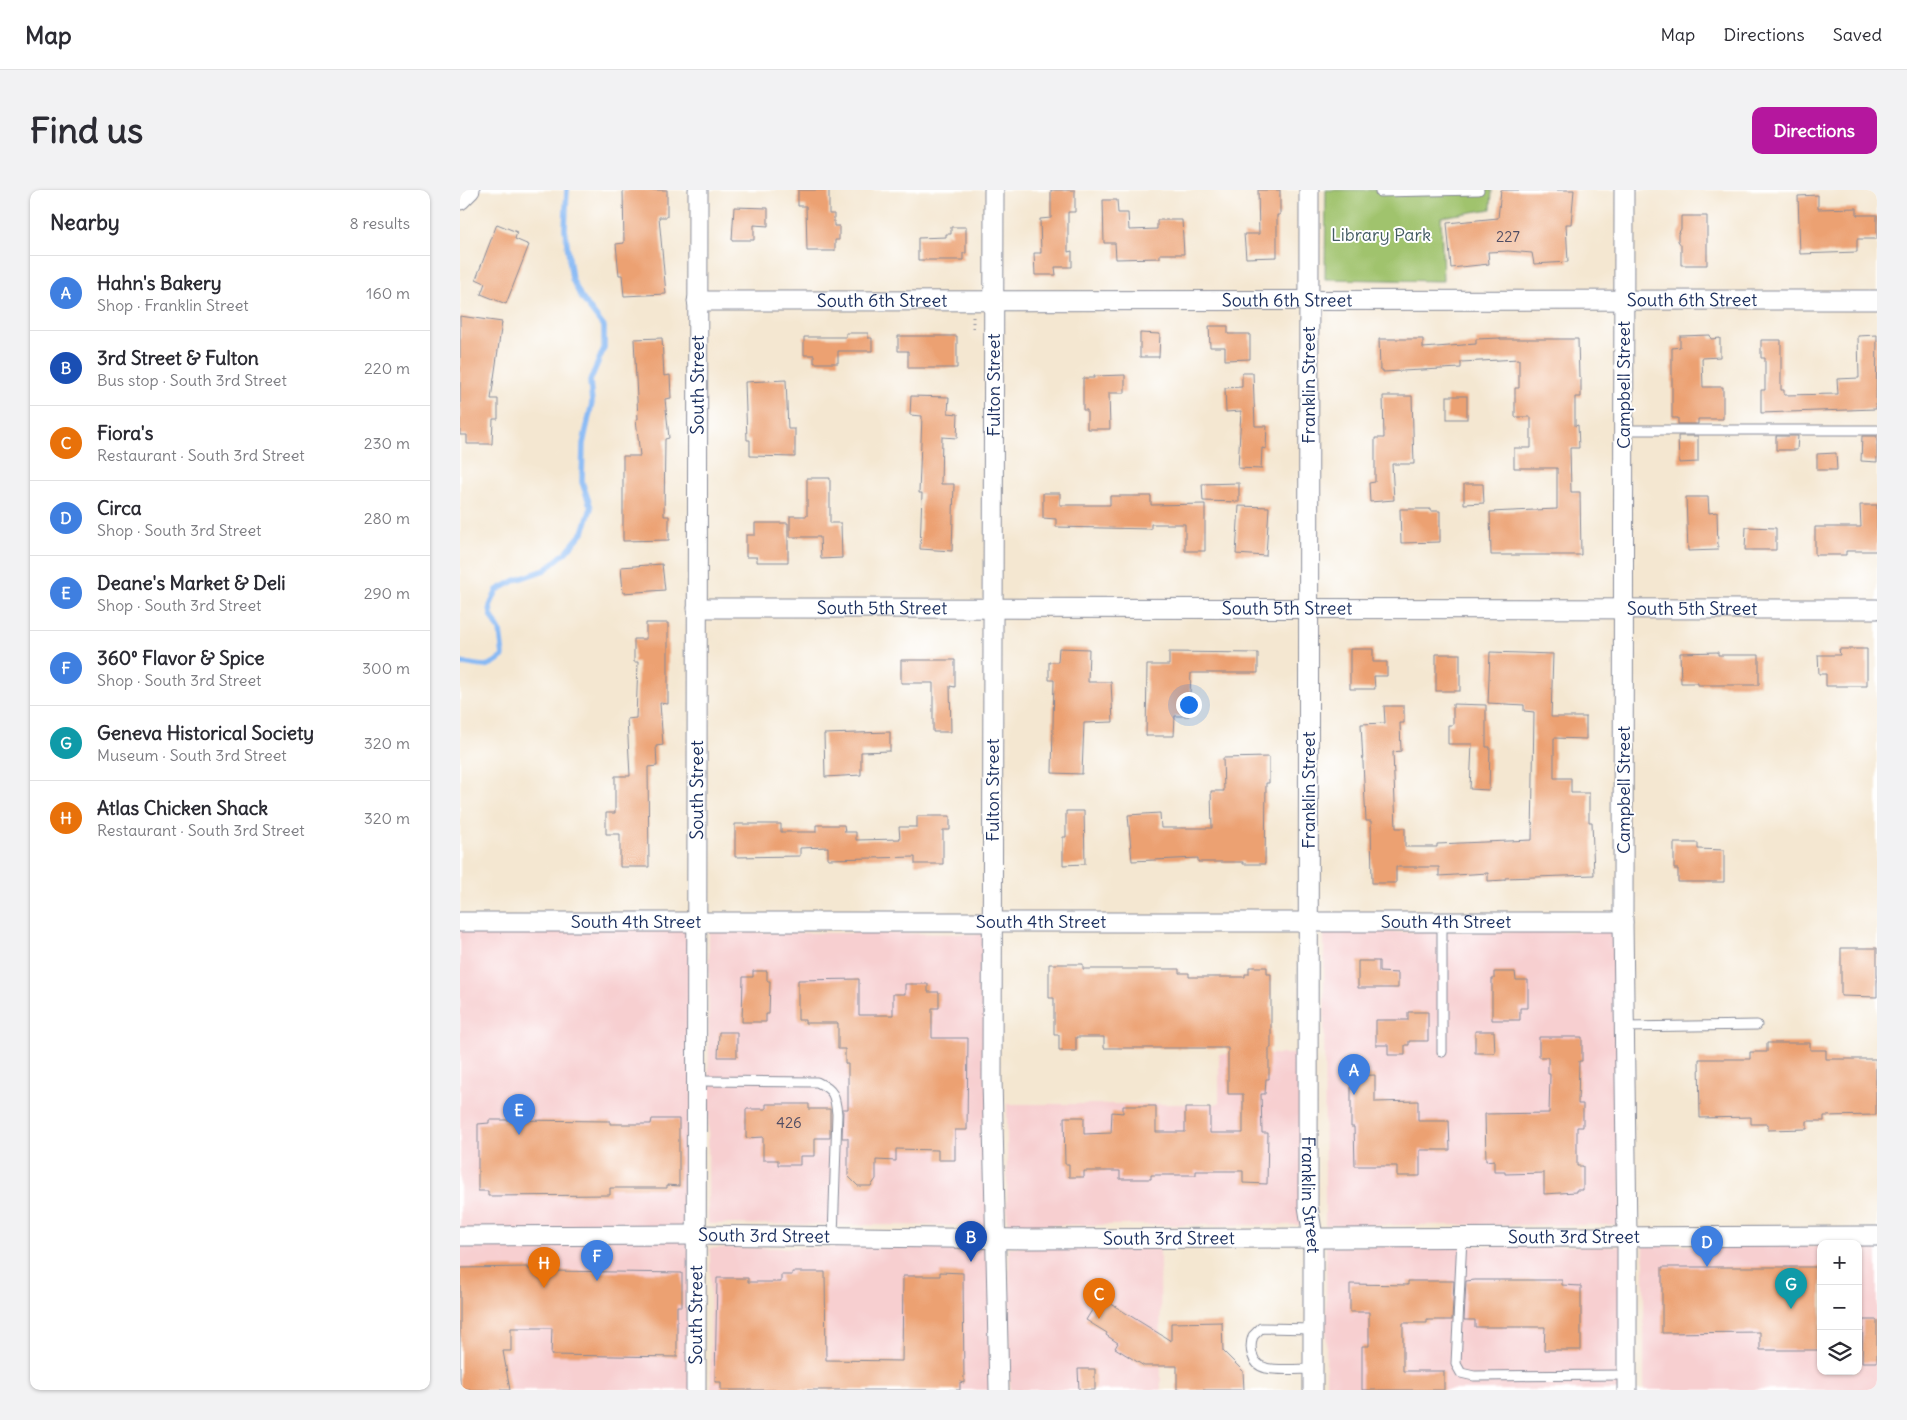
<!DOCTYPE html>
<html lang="en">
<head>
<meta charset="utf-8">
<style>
	:root { --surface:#fff; --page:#f2f2f3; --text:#2b2b33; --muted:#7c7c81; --line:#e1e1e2; --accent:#b5179e }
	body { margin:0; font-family:Delius,sans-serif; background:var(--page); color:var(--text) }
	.controls { position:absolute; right:15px; bottom:15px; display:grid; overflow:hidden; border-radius:10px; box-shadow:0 1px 4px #0004 }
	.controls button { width:45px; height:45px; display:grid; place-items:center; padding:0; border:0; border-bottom:1px solid var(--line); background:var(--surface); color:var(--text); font:25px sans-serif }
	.you { position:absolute; left:728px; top:514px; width:18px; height:18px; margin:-12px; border:4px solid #fff; border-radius:50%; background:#1a73e8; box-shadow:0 0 0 8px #1a73e833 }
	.badge { display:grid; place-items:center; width:32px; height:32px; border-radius:50%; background:var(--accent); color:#fff; font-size:16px; font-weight:700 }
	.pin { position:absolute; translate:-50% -41px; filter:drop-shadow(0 1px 2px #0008) }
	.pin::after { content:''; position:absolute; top:26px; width:18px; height:15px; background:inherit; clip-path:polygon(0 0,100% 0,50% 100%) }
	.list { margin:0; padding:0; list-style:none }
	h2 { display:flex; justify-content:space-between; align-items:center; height:65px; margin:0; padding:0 20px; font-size:21px }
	h2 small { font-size:16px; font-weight:400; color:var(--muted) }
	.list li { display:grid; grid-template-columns:32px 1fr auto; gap:15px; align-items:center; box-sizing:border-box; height:75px; padding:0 20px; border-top:1px solid var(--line) }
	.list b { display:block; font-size:19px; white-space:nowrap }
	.list p { margin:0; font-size:16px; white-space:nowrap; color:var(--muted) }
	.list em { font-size:16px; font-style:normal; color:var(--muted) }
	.icon { flex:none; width:28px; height:28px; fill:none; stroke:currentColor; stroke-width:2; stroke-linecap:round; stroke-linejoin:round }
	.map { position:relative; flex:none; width:1417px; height:1200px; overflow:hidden; border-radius:10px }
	header { display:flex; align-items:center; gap:30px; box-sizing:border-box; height:70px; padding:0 25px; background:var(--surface); border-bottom:1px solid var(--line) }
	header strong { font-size:24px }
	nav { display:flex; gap:28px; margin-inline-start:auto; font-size:18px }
	.intro { display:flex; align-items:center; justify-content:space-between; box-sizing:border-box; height:120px; padding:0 30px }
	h1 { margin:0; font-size:35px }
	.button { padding:12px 22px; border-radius:10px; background:var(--accent); color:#fff; font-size:18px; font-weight:700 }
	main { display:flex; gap:30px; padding:0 30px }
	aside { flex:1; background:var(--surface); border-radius:10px; box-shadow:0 1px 4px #0004 }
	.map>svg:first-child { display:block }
</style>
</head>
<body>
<header>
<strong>Map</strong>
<nav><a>Map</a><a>Directions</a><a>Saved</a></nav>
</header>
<div class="intro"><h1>Find us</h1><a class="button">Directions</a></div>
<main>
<aside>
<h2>Nearby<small>8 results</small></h2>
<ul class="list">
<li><span class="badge" style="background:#3f7fe0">A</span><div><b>Hahn's Bakery</b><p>Shop · Franklin Street</p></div><em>160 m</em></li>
<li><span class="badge" style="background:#1a4fb4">B</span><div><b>3rd Street &amp; Fulton</b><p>Bus stop · South 3rd Street</p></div><em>220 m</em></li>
<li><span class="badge" style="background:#e8710a">C</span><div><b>Fiora's</b><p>Restaurant · South 3rd Street</p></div><em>230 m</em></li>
<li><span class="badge" style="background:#3f7fe0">D</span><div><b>Circa</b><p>Shop · South 3rd Street</p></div><em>280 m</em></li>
<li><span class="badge" style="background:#3f7fe0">E</span><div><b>Deane's Market &amp; Deli</b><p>Shop · South 3rd Street</p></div><em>290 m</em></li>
<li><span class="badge" style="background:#3f7fe0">F</span><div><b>360° Flavor &amp; Spice</b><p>Shop · South 3rd Street</p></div><em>300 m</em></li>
<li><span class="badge" style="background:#0f9aa8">G</span><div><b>Geneva Historical Society</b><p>Museum · South 3rd Street</p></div><em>320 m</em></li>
<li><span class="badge" style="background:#e8710a">H</span><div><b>Atlas Chicken Shack</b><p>Restaurant · South 3rd Street</p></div><em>320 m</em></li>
</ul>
</aside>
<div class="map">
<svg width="1417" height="1200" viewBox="0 0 1417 1200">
	<rect width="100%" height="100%" fill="#fff"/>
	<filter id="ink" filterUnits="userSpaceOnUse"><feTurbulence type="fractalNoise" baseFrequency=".02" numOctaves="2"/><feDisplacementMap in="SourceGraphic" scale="10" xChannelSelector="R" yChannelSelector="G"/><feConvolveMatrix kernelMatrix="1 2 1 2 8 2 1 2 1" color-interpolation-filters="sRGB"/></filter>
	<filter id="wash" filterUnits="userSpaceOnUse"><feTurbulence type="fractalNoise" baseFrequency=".0096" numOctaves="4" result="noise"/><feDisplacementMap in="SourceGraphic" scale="20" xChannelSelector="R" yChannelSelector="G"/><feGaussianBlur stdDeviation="1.12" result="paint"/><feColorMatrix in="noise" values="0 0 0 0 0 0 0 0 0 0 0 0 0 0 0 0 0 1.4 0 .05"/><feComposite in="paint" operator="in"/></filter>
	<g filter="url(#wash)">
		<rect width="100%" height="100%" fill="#f4e7d1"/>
		<g fill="#f7cfd0">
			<polygon points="0,736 232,738 232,1200 0,1200"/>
			<polygon points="1160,741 1161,1035 865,1035 864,742"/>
			<polygon points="249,742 530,744 528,1036 248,1034"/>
			<polygon points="759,864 844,864 845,1035 547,1035 547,914 759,914"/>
			<polygon points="1184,1055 1361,1056 1361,1181 1398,1181 1398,1056 1417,1057 1417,1200 1184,1200"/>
			<polygon points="700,1056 701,1200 550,1200 549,1057"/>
			<rect x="866" y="1056" width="297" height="144"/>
			<polygon points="532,1057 533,1200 251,1200 250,1058"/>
		</g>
		<polygon fill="#a0c36d" stroke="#5e7966" points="866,0 1032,0 1031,19 981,27 983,91 865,89"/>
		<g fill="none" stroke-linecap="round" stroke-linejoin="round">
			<path stroke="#87b9f4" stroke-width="5.5" d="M0,473C21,474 24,482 43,466L40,441L31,425L30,416L37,400L56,390L85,380L106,362L123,342L131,318L122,292L123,254L132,213L130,191L144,158V137L121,107L112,89L105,39L107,0"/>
		</g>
		<g id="blocks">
			<g fill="#eca172">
				<polygon points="163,0 207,0 207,27 199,27 206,104 164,106 162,85 159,85 156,54 164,53"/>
				<polygon points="338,0 369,0 369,24 374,24 374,36 379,36 379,50 375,50 375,61 347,61 346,16 338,16"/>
				<polygon points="591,0 615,0 615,22 608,22 608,62 612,61 612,77 595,77 596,85 575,85 574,63 581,63 580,29 591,28"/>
				<polygon points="798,0 820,0 820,25 817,25 817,67 786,68 784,44 799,44"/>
				<polygon points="1041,0 1114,0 1111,34 1106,34 1108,72 1074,74 1072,63 1048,61 1028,62 1029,74 991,78 987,33 1038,28"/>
				<polygon points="1358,5 1358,19 1397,18 1397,25 1417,25 1417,49 1397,49 1397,62 1340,64 1338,6"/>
				<polygon points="643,10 657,10 658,23 668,23 669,40 697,39 697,30 722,30 724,64 700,64 700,68 656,69 655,53 644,53"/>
				<polygon points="274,17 308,18 308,36 294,35 294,50 272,50"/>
				<polygon points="1221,26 1247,26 1247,75 1221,75 1221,55 1218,51 1218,44 1221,39"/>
				<polygon points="37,34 57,42 55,49 69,55 46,114 21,104 25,93 16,89"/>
				<polygon points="491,37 506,37 506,63 503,63 503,70 458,70 458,48 486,47 486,44 491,44"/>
				<polygon points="0,126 42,132 31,209 38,209 38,229 33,229 32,254 7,254 7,245 0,245"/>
				<polygon points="749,136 768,136 768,144 790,144 790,169 765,170 765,157 750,157"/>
				<polygon points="386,143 408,143 408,148 412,148 412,161 378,161 378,173 354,173 354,165 344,165 344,147 386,147"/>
				<polygon points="680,143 700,144 699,167 680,167"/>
				<polygon points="1250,145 1251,149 1260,148 1260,167 1242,168 1243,197 1263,197 1263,229 1238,229 1238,234 1218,234 1218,228 1212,228 1212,158 1220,157 1220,146"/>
				<polygon points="1417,145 1416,219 1301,223 1301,200 1305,200 1305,168 1301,168 1301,150 1321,150 1321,200 1324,200 1324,205 1378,204 1377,189 1399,188 1398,146"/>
				<polygon points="438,146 497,146 497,178 448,178 448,161 438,161"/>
				<polygon points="202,148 204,186 210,185 211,208 205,209 209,248 205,249 204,326 209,326 209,350 163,351 163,266 180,266 176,229 178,229 174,149"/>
				<polygon points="1040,148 1040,149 1118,149 1119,187 1121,187 1121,207 1115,207 1115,236 1118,235 1119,258 1110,258 1111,302 1120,302 1121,365 1031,365 1030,322 1097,319 1097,278 1054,278 1054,258 1071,258 1071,227 1055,227 1055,198 1059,198 1059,169 1001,172 1001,178 923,182 923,180 920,180 919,149 963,149 963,158 1016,154 1016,149"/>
				<polygon points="782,183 793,183 795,236 807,236 806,259 802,258 801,279 778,278 781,221 766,222 765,198 782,197"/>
				<polygon points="665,185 665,203 649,203 650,239 627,239 627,220 623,220 623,188 634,188 634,186"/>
				<polygon points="326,190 328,239 335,239 335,267 290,266 290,250 287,250 285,192"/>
				<polygon points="451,206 489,207 488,223 498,224 497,248 482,247 481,294 494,294 492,361 460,359 462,303 459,303 462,226 450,225"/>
				<polygon points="923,206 952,206 954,274 932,274 934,310 910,312 909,293 915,292 915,248 924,248"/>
				<rect x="987" y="206" width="20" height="23"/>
				<polygon points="1218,246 1238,246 1238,272 1219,273"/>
				<polygon points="1316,246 1338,246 1337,260 1316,260"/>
				<polygon points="1402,246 1417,246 1417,272 1401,271"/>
				<polygon points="1376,263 1377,280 1357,280 1357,264"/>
				<polygon points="347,288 370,288 370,333 381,333 382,368 361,369 360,347 330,347 330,326 347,326"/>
				<polygon points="779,293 779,312 743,311 742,294"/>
				<polygon points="1004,294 1023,294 1024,313 1004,314"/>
				<polygon points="583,303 600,303 600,315 650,315 650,306 691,306 691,315 745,314 745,361 725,361 725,334 691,334 691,339 596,337 596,329 583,328"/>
				<polygon points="1226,307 1248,307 1249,323 1257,322 1258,360 1228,361"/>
				<polygon points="1400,315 1417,315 1417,361 1386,361 1386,365 1355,365 1355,337 1401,337"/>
				<polygon points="779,316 809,317 806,366 776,364"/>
				<polygon points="940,319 970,319 970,321 980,321 980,352 941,353"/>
				<polygon points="295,333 328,333 328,372 297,372 297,367 286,367 286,345 295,345"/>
				<polygon points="1286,337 1316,338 1316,360 1285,360"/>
				<polygon points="202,374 205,400 163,403 161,377"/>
				<polygon points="186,433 208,433 208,514 200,513 203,555 196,556 197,576 188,577 189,677 160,677 160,644 146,644 146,623 155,623 155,586 170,586 167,529 176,528 178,472 174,472 174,449 186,449"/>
				<polygon points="599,458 629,459 628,492 651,492 653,532 624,533 622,584 592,583 594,490 589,490 589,472 598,472"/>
				<polygon points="890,459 913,459 913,472 927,472 927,486 914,486 915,499 890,499"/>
				<polygon points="1379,459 1407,459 1407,496 1366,496 1366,484 1359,484 1358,465 1380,465"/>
				<polygon points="709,462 798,463 798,483 731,483 729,526 715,526 714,546 686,546 687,475 709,475"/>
				<polygon points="1030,462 1093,464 1091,527 1126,527 1126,549 1094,548 1094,588 1111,588 1111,603 1129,603 1129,632 1132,632 1134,685 1045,688 1045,690 1028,691 1028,683 979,686 979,677 936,677 936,693 912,693 911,631 906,631 901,534 925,533 924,516 944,516 944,533 940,533 941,561 933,562 936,638 945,638 945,657 977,657 977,654 1072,650 1074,522 1064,521 1064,515 1028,513"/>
				<polygon points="1258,462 1258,465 1299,465 1299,495 1238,495 1238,493 1221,493 1220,463"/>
				<rect x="976" y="464" width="24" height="37"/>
				<polygon points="441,470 495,470 495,497 490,496 491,542 473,542 473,493 441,493"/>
				<polygon points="993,514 1026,515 1026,557 1030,557 1029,600 1010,599 1012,554 988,554 988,535 993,535"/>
				<polygon points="430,542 430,561 401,562 401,585 365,587 364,544"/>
				<polygon points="809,567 809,593 806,593 805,674 783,674 783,672 738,672 738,668 672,671 668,625 700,623 701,638 752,638 751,601 764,601 763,568"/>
				<polygon points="606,621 624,621 625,674 603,675 603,647 606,647"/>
				<polygon points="457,626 490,626 490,640 483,640 483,674 455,674 455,667 368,669 368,657 340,658 340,666 275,667 275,634 321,634 321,642 356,642 356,635 384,635 385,642 396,642 396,650 440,649 439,637 457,637"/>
				<polygon points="1214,653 1238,653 1238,659 1264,660 1264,692 1218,692 1218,679 1214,679"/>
				<polygon points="1381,758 1417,758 1417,807 1381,806"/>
				<polygon points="898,771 919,771 919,782 938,783 938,798 898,798"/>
				<polygon points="589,774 623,774 623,779 719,779 719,783 729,783 729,787 785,787 785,784 789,784 789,777 807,777 807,784 811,784 811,858 809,858 809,889 806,889 805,904 801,904 802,943 808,943 807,994 783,993 783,981 736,981 736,985 691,985 691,989 660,989 660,981 624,981 624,987 609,987 609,974 605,974 604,927 624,927 624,944 651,943 652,922 663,923 663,916 696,916 696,942 725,942 725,918 750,918 750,943 783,943 783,904 768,904 768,858 644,858 644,847 616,847 616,861 599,861 599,845 594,845 594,808 589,808"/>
				<polygon points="293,781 307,781 307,791 310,791 309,824 306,824 306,832 282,832 283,787 293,787"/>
				<polygon points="1034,782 1055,782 1056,790 1068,790 1068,818 1060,818 1060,830 1032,830 1032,789 1034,789"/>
				<polygon points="399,789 399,825 433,825 433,804 445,804 445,794 468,794 468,802 479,802 479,818 472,818 472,848 508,848 507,940 495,940 495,970 478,970 478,960 436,959 436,971 416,970 416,989 411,996 398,996 388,986 388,948 382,948 383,919 388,919 388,874 385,874 385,859 378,859 378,833 345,833 345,830 338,830 338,790"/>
				<polygon points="948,822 968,822 968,851 949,851 949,855 945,855 945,865 928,865 928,855 916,855 916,830 948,830"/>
				<polygon points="1015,841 1034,841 1035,863 1015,863"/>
				<polygon points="259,842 277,842 277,867 258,867"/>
				<polygon points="1079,847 1122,847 1122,871 1119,871 1118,914 1123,914 1123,937 1117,937 1117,976 1123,976 1123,1000 1116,1000 1116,1002 1084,1004 1084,983 1045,984 1045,982 1034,982 1034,970 1026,971 1025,924 1089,923 1090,884 1088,884 1088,867 1079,867"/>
				<polygon points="1307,853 1350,853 1350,860 1366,860 1366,869 1416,869 1416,925 1364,926 1364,931 1347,931 1347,939 1308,940 1308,934 1291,934 1291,927 1240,928 1239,869 1290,869 1290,862 1307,862"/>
				<polygon points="915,885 915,912 958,911 958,931 989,931 990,960 960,960 960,986 937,986 937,976 895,976 894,937 891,937 891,886"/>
				<polygon points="306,914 349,914 349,919 370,919 370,948 355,948 355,966 340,966 340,975 318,975 318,970 303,970 303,947 286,948 286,919 306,919"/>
				<polygon points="192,929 219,929 219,996 207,995 207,998 150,998 150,1005 28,1006 28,1001 18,1001 18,934 29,933 29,930 50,930 150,931 150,934 191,934"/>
				<polygon points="68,1077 68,1079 90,1080 90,1081 222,1083 222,1116 217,1116 217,1167 91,1165 92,1138 51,1138 51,1161 43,1161 50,1200 0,1200 0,1078"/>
				<polygon points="1202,1077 1361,1077 1361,1160 1300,1160 1300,1142 1202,1143"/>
				<polygon points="332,1082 365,1082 366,1170 442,1171 443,1086 480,1086 480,1082 503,1083 504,1193 500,1192 500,1200 261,1200 261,1192 255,1192 257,1088 288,1088 288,1092 321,1092 321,1085 332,1085"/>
				<polygon points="1015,1090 1102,1090 1102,1095 1121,1096 1121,1160 1084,1160 1085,1137 1015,1137 1015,1130 1004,1130 1006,1091"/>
				<polygon points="948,1091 994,1091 992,1130 967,1130 967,1133 943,1133 943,1181 984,1181 984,1200 902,1200 902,1156 909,1156 909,1122 890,1122 890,1094 948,1095"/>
				<polygon points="640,1107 711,1151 711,1133 762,1132 763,1161 783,1181 784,1200 717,1200 717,1176 684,1176 655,1158 658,1153 646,1145 647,1143 626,1130"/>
				<polygon points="1403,1130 1417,1130 1417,1172 1402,1172"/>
				<polygon points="618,1179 635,1179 635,1200 619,1200"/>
			</g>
		</g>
	</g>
	<g filter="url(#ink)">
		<use href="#blocks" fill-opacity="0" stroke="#888b98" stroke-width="1"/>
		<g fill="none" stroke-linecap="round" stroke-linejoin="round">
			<defs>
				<g id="lane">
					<polyline points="920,0 920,2 1019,0"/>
					<polyline points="1164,240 1417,240"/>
					<polyline points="1165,837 1297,835"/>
					<polyline points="982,862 982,732"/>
					<path d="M237,891L357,892C374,900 375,905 377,924L373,1047"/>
					<polyline points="1002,1047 996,1174 1001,1183 1014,1186 1167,1185"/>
					<path d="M853,1139L801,1138L793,1146C789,1157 791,1175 806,1178C817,1181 841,1179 853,1179"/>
				</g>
				<g id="street">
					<polyline points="534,0 532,889 539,1200"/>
					<path id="s1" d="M849,0L848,1016L853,1047V1200"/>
					<polyline points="1164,0 1163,732 1167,1047 1167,1200"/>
					<polyline points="0,10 10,0"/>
					<path id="s2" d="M237,111L1417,110"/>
					<path id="s3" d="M237,418L1417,419"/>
					<path id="s4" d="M0,732H1163"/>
					<path id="s5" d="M0,1046L236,1045L567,1049L1417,1046"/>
					<path id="s6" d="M236,1200L238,0"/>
				</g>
			</defs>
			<use href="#lane" stroke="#888b98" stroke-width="11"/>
			<use href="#street" stroke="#888b98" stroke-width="21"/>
			<polyline stroke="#888b98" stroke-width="3" stroke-dasharray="1 4" stroke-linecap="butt" points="513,127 513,138"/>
			<use href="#lane" stroke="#fff" stroke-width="9"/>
			<use href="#street" stroke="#fff" stroke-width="19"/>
		</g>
	</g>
	<g text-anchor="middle" stroke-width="4" stroke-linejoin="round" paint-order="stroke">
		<g font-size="15" fill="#4f4c63">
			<text x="1048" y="52">227</text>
			<text x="329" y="938">426</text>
		</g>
		<g font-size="18" fill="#435b62" stroke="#fff">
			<text x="921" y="51">Library Park</text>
		</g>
		<g font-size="18" fill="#1b2f5e" stroke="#fff">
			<text dy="6" stroke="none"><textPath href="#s2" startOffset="185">South 6th Street</textPath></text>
			<text dy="6" stroke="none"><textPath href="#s2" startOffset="590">South 6th Street</textPath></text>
			<text dy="6" stroke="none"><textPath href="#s2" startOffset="995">South 6th Street</textPath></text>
			<text dy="6" stroke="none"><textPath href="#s6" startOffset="1005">South Street</textPath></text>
			<text transform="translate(534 195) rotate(-90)" y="6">Fulton Street</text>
			<text transform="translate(849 195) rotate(-90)" y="6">Franklin Street</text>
			<text transform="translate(1164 195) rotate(-90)" y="6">Campbell Street</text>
			<text dy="6" stroke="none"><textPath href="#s3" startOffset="185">South 5th Street</textPath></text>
			<text dy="6" stroke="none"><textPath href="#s3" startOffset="590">South 5th Street</textPath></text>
			<text dy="6" stroke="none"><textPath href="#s3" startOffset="995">South 5th Street</textPath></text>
			<text dy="6" stroke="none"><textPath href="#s6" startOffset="600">South Street</textPath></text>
			<text transform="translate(533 600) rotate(-90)" y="6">Fulton Street</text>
			<text transform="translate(849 600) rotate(-90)" y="6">Franklin Street</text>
			<text transform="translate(1164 600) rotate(-90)" y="6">Campbell Street</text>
			<text dy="6" stroke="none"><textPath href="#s4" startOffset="986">South 4th Street</textPath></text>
			<text dy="6" stroke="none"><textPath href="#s4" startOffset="176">South 4th Street</textPath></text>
			<text dy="6" stroke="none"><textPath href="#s4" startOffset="581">South 4th Street</textPath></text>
			<text dy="6" stroke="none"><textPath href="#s1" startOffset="1005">Franklin Street</textPath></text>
			<text dy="6" stroke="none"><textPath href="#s5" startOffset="304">South 3rd Street</textPath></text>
			<text dy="6" stroke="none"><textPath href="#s5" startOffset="1114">South 3rd Street</textPath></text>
			<text dy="6" stroke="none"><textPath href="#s5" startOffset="709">South 3rd Street</textPath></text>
			<text dy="6" stroke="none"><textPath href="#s6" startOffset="75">South Street</textPath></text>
		</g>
	</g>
</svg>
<div class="controls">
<button>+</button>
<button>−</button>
<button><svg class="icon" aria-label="layers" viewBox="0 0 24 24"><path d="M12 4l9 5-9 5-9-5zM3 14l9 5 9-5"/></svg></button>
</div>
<div class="you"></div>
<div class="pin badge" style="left:894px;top:905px;background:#3f7fe0">A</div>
<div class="pin badge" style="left:511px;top:1072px;background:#1a4fb4">B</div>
<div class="pin badge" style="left:639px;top:1129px;background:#e8710a">C</div>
<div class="pin badge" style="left:1247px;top:1077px;background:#3f7fe0">D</div>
<div class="pin badge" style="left:59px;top:945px;background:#3f7fe0">E</div>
<div class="pin badge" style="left:137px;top:1091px;background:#3f7fe0">F</div>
<div class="pin badge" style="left:1331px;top:1119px;background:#0f9aa8">G</div>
<div class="pin badge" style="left:84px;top:1098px;background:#e8710a">H</div>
</div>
</main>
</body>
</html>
